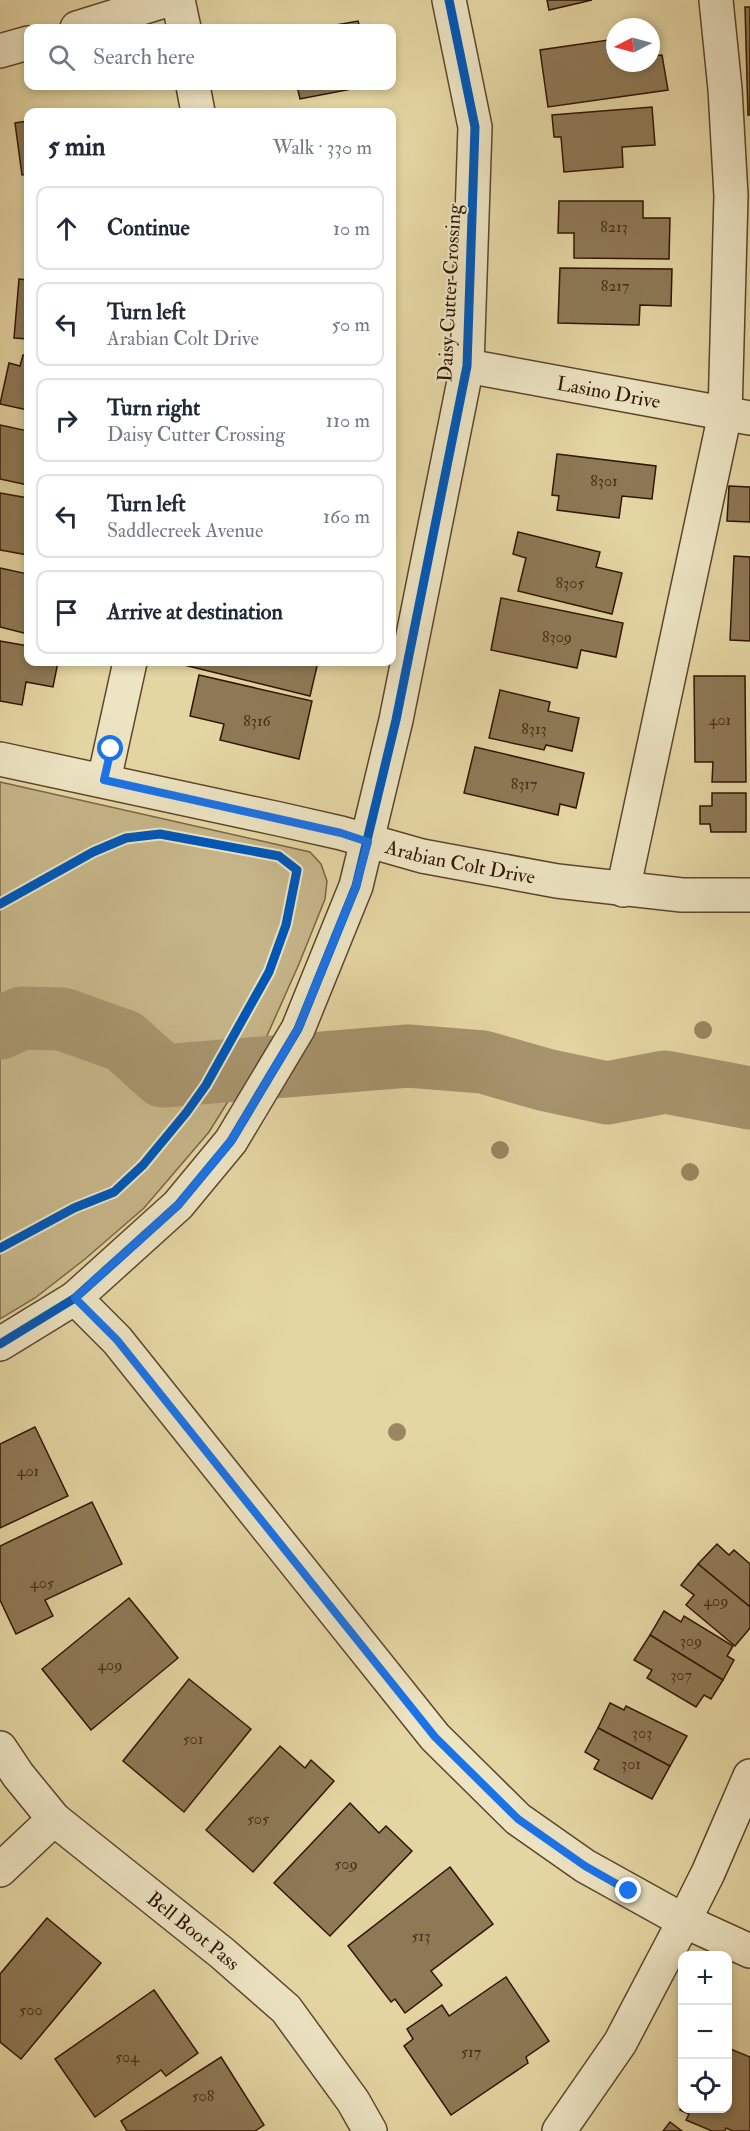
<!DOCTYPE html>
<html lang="en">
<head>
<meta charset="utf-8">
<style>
	:root { --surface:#fff; --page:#f6f6f7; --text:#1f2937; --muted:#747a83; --line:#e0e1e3 }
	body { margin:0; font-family:"IM FELL Double Pica",serif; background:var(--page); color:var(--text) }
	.controls { position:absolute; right:18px; bottom:18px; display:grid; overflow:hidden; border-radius:12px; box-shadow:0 3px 9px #0003 }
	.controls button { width:54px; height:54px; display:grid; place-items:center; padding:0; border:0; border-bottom:2px solid var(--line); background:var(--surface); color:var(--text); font:30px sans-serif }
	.compass { position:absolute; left:606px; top:18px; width:54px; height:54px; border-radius:50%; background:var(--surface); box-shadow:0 3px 9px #0003; rotate:264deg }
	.stop { position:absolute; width:18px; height:18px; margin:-14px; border:4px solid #1a73e8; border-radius:50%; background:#fff }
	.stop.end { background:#1a73e8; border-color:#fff; box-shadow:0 2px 6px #0008 }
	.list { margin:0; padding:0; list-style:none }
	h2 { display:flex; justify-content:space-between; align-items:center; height:78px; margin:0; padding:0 24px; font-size:26px }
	h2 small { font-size:20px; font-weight:400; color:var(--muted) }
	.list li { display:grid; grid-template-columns:39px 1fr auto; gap:18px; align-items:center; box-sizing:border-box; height:84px; margin:0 12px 12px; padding:0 12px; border:2px solid var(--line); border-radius:12px }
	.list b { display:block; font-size:22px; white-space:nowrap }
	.list p { margin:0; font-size:20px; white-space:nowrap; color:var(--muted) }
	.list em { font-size:20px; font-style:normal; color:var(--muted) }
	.icon { flex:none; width:33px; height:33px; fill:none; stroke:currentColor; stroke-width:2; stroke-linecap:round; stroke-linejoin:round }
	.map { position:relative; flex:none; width:750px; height:2131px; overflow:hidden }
	.search { position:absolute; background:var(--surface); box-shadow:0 3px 9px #0003; left:24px; top:24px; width:372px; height:66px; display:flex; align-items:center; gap:15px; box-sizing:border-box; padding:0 21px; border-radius:12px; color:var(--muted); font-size:22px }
	.panel { position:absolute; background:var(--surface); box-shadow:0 3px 9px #0003; left:24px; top:108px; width:372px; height:558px; border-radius:12px }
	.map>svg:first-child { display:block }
</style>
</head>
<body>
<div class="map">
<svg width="750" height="2131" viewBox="0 0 750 2131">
	<rect width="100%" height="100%" fill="#e4d6a3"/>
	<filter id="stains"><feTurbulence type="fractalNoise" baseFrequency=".00333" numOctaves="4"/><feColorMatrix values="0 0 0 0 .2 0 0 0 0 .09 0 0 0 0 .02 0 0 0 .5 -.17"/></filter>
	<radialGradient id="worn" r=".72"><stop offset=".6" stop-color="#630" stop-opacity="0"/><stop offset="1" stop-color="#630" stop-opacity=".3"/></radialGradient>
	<polygon fill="#c5b588" stroke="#7a6546" stroke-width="1.5" points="0,782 310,852 321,864 327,881 325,899 299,964 262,1047 209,1132 144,1208 85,1259 35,1298 0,1319"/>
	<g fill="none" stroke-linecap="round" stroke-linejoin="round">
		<polyline stroke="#a7946d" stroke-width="63" points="0,1028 22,1018 62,1019 124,1041 163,1076 408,1056 483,1062 546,1080 607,1093 665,1082 750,1098"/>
	</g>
	<g fill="#8e7956" stroke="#301503" stroke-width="1.5">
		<polygon points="547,0 592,0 549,10"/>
		<polygon points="745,7 750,7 750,115 748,115"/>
		<polygon points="358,21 360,28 319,28"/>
		<polygon points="615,39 615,63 651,63 651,56 662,55 668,90 548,107 540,50"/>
		<polygon points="297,86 367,86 300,99"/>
		<polygon points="652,107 655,145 622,147 623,167 564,172 561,137 554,137 552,115"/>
		<polygon points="28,121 28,174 22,175 15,123"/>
		<polygon points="559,201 643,201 643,218 670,218 669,259 574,258 574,233 558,233"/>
		<polygon points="392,210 395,210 394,264 392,264"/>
		<polygon points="560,268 672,269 671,306 640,305 639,325 558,323"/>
		<polygon points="19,279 28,280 28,339 14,338"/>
		<polygon points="23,355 28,356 28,410 0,404 9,363 20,366"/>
		<polygon points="0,425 28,431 28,485 0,479"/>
		<polygon points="557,454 656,466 652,499 622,496 619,518 557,510 559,496 552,495"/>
		<polygon points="729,486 750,487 750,522 727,521"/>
		<polygon points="0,493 28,498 28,555 0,550"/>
		<polygon points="518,532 600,552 596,567 622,573 612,614 518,591 526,558 513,554"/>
		<polygon points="734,556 750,557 750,641 730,640"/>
		<polygon points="0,568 28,574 28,634 0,627"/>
		<polygon points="501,598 623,623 616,657 581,650 577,668 491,650"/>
		<polygon points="0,641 28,646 28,662 58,662 53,687 26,682 22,705 0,701"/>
		<polygon points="172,662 318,662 310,696"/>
		<polygon points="199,675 312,701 299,759 220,740 224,724 190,716"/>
		<polygon points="694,676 745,676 746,782 712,782 713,762 695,762"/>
		<polygon points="500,690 550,702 548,711 579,718 572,751 546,745 544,750 489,738"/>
		<polygon points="475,747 584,773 576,808 560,804 558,815 464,793"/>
		<polygon points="712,793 746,793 746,832 711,832 710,824 700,824 700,806 712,806"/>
		<polygon points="35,1427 68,1496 0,1528 0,1444"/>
		<polygon points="92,1502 122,1564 45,1600 53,1616 16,1634 0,1600 0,1546"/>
		<polygon points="717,1544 729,1555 734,1550 750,1564 750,1607 698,1564"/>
		<polygon points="698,1564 750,1607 750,1628 735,1646 686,1605 694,1595 681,1585"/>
		<polygon points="129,1598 178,1658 91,1730 42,1669"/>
		<polygon points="664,1611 681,1622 684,1616 733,1646 727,1656 734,1660 723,1680 650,1635"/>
		<polygon points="650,1635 723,1680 711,1699 704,1695 696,1707 647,1678 652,1670 634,1660"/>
		<polygon points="189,1679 251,1729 184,1812 123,1761"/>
		<polygon points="610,1703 624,1710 626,1706 687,1736 670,1766 598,1728"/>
		<polygon points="598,1728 670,1766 652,1799 594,1769 599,1760 585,1752"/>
		<polygon points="280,1746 305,1768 311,1760 334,1781 253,1872 206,1830"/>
		<polygon points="350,1803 379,1833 386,1826 412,1851 330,1936 274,1883"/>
		<polygon points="450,1867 493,1924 431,1971 442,1985 405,2013 395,1999 391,2002 348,1946"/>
		<polygon points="47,1918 101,1963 21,2059 0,2042 0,1974"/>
		<polygon points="506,1977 549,2041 526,2057 528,2063 451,2115 404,2046 413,2039 407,2029 442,2005 449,2016"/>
		<polygon points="154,1990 198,2053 166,2076 161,2070 95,2117 55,2059"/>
		<polygon points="728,2048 750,2057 750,2131 733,2131 726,2128 725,2131 712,2131 686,2120 689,2114 680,2110 682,2103 682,2108 728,2108"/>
		<polygon points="221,2057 264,2125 255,2131 127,2131 121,2121"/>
		<polygon points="670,2122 682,2131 663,2131"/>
	</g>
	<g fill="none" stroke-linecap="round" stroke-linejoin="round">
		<defs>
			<g id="minor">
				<polyline points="178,0 184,28"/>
				<polyline points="77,28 167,0"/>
				<polyline points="0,51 28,43"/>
				<polyline points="193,86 198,112"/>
				<path id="s1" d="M467,366L750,418"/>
				<path id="s2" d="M0,759L279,819L341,833L422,856L557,881L682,895H750"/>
				<polyline points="104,780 130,662"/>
				<polyline points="623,890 725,414 731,196 725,89 716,0"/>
				<polyline points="75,1298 117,1340 435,1737 518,1819 585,1866 684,1921 750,1951"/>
				<polyline points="0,1344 75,1298 178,1205 231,1141 298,1029 356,886 396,720 467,366 475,127 449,0"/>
				<path id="s3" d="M0,1748L18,1775L54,1819L222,1953L286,2009L353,2101L370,2131"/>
				<polyline points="0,1870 54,1819"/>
				<polyline points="559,2131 620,2043 684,1921 708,1873 750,1776"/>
			</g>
		</defs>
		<use href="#minor" stroke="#5d452b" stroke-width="36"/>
		<use href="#minor" stroke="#ede4c3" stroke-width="33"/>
		<defs>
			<g id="cycleway">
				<polyline points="0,904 93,852 126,838 160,834 279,856 297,870 286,925 269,972 206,1085 186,1113 143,1165 114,1192 74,1208 0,1248"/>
				<polyline points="0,1344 75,1298 178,1205 231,1141 298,1029 356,886 396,720 467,366 475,127 449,0"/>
			</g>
		</defs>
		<use href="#cycleway" stroke="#ede4c3" stroke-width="13"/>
		<use href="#cycleway" stroke="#0057b8" stroke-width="9"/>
	</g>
	<g fill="#9a8661">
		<circle cx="703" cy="1030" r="9"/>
		<circle cx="500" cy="1150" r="9"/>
		<circle cx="690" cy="1172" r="9"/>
		<circle cx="397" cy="1432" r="9"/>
	</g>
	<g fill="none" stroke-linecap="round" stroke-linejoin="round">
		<polyline stroke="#1a73e8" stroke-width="8" points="111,749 104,780 279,819 341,833 368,842 356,886 298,1029 231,1141 178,1205 75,1298 117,1340 435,1737 518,1819 585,1866 629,1891"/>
	</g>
	<g text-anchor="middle" stroke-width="4.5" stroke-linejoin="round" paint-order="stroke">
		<g font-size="16" fill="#482e18">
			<text x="614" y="232">8213</text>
			<text x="615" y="291">8217</text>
			<text x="604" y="486">8301</text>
			<text x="570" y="588">8305</text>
			<text x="557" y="642">8309</text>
			<text x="720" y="725">401</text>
			<text x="257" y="726">8316</text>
			<text x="534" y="734">8313</text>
			<text x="524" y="789">8317</text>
			<text x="28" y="1476">401</text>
			<text x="42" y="1588">405</text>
			<text x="716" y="1606">409</text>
			<text x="691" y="1646">309</text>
			<text x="110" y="1670">409</text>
			<text x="681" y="1680">307</text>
			<text x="642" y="1738">303</text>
			<text x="193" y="1744">501</text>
			<text x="631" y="1769">301</text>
			<text x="258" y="1824">505</text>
			<text x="346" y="1869">509</text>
			<text x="421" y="1941">513</text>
			<text x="31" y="2015">500</text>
			<text x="471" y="2057">517</text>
			<text x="127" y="2062">504</text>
			<text x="203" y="2101">508</text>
		</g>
		<g font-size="20" fill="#301503" stroke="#ede4c3">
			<text transform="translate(449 293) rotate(-87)" y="7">Daisy Cutter Crossing</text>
			<text dy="7" stroke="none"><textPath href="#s1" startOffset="144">Lasino Drive</textPath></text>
			<text dy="7" stroke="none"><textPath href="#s2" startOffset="472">Arabian Colt Drive</textPath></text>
			<text dy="7" stroke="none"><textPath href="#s3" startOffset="268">Bell Boot Pass</textPath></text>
		</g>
	</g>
	<rect width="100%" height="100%" filter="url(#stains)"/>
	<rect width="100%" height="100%" fill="url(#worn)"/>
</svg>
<div class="controls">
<button>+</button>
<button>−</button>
<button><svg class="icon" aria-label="locate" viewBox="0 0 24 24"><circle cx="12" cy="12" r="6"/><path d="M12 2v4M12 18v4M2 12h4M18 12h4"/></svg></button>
</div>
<svg class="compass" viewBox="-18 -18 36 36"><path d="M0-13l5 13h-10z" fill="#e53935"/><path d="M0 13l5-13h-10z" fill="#747a83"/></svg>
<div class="stop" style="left:111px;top:749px"></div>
<div class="stop end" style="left:629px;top:1891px"></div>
<div class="search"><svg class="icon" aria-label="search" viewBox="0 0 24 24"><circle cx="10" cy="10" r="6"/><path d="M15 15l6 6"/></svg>Search here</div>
<section class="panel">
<h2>5 min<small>Walk · 330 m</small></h2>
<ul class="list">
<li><svg class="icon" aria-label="ahead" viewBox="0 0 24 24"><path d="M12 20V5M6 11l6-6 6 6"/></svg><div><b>Continue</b></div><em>10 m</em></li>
<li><svg class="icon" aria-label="left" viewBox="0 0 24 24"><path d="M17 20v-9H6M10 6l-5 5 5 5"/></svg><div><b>Turn left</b><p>Arabian Colt Drive</p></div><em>50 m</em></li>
<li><svg class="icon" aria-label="right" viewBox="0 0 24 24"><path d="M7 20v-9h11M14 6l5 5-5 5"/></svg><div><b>Turn right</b><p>Daisy Cutter Crossing</p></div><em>110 m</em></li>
<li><svg class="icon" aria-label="left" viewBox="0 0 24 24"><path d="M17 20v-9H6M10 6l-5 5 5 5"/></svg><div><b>Turn left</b><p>Saddlecreek Avenue</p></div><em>160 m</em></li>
<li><svg class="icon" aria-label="arrive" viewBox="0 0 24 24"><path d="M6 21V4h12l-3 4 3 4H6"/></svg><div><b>Arrive at destination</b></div></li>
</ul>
</section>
</div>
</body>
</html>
